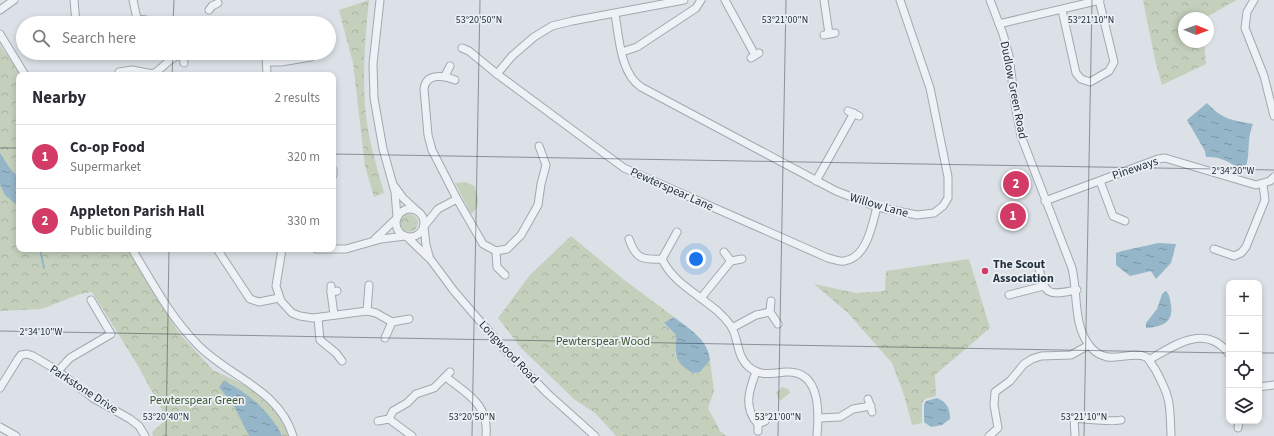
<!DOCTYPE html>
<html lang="en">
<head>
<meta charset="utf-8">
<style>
	:root { --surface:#fff; --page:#f7f7f7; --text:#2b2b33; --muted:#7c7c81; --line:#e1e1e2; --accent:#d13b66 }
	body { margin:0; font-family:"Source Sans 3",sans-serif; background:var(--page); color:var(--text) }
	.controls { position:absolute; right:12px; bottom:12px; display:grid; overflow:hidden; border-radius:8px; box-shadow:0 2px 6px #0003 }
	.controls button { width:36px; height:36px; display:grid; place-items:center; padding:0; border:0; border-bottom:1px solid var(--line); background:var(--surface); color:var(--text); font:20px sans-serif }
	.compass { position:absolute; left:1178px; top:12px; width:36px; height:36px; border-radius:50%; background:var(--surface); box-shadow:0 2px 6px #0003; rotate:91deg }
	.you { position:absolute; left:696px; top:259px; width:14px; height:14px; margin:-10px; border:3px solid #fff; border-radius:50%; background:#1a73e8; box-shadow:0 0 0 6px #1a73e833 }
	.badge { display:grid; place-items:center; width:26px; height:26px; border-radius:50%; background:var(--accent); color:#fff; font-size:13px; font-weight:700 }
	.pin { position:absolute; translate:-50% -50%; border:2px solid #fff; box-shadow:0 1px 4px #0006 }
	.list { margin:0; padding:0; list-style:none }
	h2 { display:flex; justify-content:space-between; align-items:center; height:52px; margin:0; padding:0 16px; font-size:17px }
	h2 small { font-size:13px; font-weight:400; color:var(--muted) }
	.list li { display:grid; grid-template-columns:26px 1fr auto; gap:12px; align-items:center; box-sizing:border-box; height:64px; padding:0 16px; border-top:1px solid var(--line) }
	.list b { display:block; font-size:15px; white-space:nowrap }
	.list p { margin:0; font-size:13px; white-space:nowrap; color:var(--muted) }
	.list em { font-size:13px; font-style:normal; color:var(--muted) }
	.icon { flex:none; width:22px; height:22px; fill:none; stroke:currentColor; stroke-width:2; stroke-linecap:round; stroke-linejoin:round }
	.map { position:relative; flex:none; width:1274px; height:436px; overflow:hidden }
	.search { position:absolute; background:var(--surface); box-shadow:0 2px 6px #0003; left:16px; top:16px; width:320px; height:44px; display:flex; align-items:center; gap:10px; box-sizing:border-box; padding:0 14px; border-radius:22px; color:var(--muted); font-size:15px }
	.panel { position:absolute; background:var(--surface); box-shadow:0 2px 6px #0003; left:16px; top:72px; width:320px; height:180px; border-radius:8px }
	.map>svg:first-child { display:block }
</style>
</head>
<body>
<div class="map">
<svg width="1274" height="436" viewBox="0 0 1274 436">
	<defs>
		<pattern id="forest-crowns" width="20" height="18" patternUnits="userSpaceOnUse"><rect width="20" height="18" fill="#c4d0bc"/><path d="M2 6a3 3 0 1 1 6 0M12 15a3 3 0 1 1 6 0" fill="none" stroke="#a8b3a2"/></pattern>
		<pattern id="water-ripples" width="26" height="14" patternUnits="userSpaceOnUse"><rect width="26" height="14" fill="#95b5c8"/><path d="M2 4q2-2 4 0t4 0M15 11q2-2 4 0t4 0" fill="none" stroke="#7994a4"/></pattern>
	</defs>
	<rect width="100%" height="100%" fill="#dbe1e6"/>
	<path fill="#c4d0bc" d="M466,182L474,186C479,198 481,206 471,214L455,183Z"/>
	<g fill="url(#forest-crowns)">
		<path d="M369,0C365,39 362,77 366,116C369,142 377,167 384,193L374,197L365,166L353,63L339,10Z"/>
		<polygon points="1143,0 1237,0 1204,18 1184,18 1184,42 1204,42 1206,64 1162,85 1155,60"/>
		<polygon points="0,44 3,50 24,75 19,75 19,249 127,249 179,333 213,370 251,388 277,408 291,436 153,436 152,432 167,419 137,364 92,292 80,294 42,309 0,311"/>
		<circle cx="409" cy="223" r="9"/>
		<polygon points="571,236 623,279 674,317 664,324 676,335 675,355 693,373 700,372 710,360 714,391 708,408 720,431 726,436 616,436 595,413 575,400 522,349 498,318 530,275"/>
		<polygon points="969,259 990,328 935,375 936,396 924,399 922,404 922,423 912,425 904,395 892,363 848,313 814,284 856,293 885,291 886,271"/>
		<polygon points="782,387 788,389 790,393 780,401 776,393"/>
	</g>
	<g fill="url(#water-ripples)">
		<path d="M1207,103C1223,120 1232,120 1253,124C1246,139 1251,155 1245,169L1241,170C1230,162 1220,156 1206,157L1205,151L1187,120Z"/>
		<polygon points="0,153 9,167 19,179 19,207 5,195 0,185"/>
		<path d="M1158,243L1176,244L1171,263L1156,279L1151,271L1130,276L1116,265V253C1130,248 1144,247 1158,243Z"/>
		<path d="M1166,291C1170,295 1170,300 1171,305C1174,323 1161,327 1146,328V323L1157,309L1162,294Z"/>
		<path d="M674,317C689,329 708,339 710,360L700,372L693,373C674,362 675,355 676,335L664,323Z"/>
		<path d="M224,381C248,393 270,411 282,436H249L234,406L219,387Z"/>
		<path d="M937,398C947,402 950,409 950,419L942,425L931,427L924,422V405L926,401Z"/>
	</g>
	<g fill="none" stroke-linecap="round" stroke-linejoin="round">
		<polyline stroke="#95b5c8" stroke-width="2" points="40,249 44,268"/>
		<defs>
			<g id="minor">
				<polyline points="74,0 76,23"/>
				<polyline points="133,0 137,19"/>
				<polyline points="380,0 373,64 374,98 383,149 395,192 397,217"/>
				<polyline points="725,0 755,55"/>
				<polyline points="824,0 829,34"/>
				<path d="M990,0L1003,34L1009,56L1015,104L1021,136L1072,268C1078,293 1073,324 1089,345C1107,369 1129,349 1146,357C1150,359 1152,366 1155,369C1171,398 1170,404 1171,436"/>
				<polyline points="1254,0 1247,12 1245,28 1264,76 1274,116"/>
				<polyline points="0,10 14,0"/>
				<polyline points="209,10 212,6 218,3"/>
				<polyline points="1062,10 1076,73 1081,79 1090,82 1109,71 1114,62 1099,0"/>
				<path d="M615,14C619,36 620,73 641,87L836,191L877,207L917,215L934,213L943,206L948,198V177L930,88L900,0"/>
				<polyline points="133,23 137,19 146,20"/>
				<polyline points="999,24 1100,0"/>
				<polyline points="0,34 25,75"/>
				<polyline points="824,35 835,33"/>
				<path d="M462,48L469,51L497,74L624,168L828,258C833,259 840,262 844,261C867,258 872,225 877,207"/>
				<polyline points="622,52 637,47 696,8 701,0"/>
				<polyline points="266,53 267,75"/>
				<polyline points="751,58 759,53"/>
				<polyline points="267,62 281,62 311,57"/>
				<polyline points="184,63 182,54 184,53"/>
				<path d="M119,72L132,70L153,74C164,68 169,57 182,54"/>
				<polyline points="497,74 512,56 534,37 552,26 572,21 684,0"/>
				<polyline points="445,76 450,66"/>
				<path d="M455,80C445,76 426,72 424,89L428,135L432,150L457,199"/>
				<polyline points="848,111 859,116"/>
				<polyline points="333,170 333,175"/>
				<polyline points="816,181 854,113"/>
				<polyline points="1100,181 1113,216 1125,221"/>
				<polyline points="395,187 403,198 415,209"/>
				<polyline points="1045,201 1158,159 1165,158 1256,185 1270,181 1274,177"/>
				<circle cx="410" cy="223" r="14"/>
				<polyline points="425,225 438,209 457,199 483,244 496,251 507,249 521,235 538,205 541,184 546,165 539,146"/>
				<polyline points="424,227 426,245 429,256"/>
				<polyline points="407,237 431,260 454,291 504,349 547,393 595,436"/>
				<polyline points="375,239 397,218"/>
				<path d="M629,239C636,259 642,260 662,259C676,289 712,299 731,326C739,339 736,356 749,367C761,377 773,373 786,372C821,370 819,413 817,436"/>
				<path d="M132,249C152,282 170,317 198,345C229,377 279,389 293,436"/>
				<polyline points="217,249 250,299 259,302 279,298"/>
				<polyline points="282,249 276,286 281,301 292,313 300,316 313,318 367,311 376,313 392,322 409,319"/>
				<polyline points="316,249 346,249 381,239 405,236"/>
				<polyline points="1214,249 1234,256 1241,253 1246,247 1265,200 1263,185"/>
				<polyline points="496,251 497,267 505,275"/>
				<polyline points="724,252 731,261 742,259"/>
				<polyline points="662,259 677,232"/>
				<path d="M1038,265C1046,295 1045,296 1077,290"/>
				<polyline points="331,286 331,292 337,291"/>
				<polyline points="331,292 334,315"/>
				<polyline points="1009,295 1044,286"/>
				<polyline points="701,298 731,261"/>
				<polyline points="771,301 770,312 778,324"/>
				<polyline points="367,311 369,285"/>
				<polyline points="318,318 320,340 336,353 342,361"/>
				<polyline points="732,328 756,315 770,312"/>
				<polyline points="385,338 392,322"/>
				<path d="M1149,360C1174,345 1206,323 1229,354"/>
				<polyline points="58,371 70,358 111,334 91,300"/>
				<path d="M756,372C749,390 743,408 758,424"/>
				<path d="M446,377C468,395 489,404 486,436"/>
				<polyline points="1259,387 1274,385"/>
				<polyline points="0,388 18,359 21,355 27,354 33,356 55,369 93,398 130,419 139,426 145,436"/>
				<polyline points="868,399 872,412"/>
				<polyline points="819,418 840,417 853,409 871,406"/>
				<polyline points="378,421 389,419"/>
				<polyline points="0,427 16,436"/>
				<polyline points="1238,428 1239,421"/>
				<polyline points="758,431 758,424 765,421"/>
				<polyline points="412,436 389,419 393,411 407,403 416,394 434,388 450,372"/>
				<polyline points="989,436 998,428 994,405 995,392 1010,381 1024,364 1032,359 1041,356 1071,355 1089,345"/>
				<path d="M1075,436L1074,418C1084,419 1114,422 1121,420"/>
			</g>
		</defs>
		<use href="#minor" stroke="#a1a9b0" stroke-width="9"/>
		<use href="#minor" stroke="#eef1f5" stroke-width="7"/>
	</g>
	<path fill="none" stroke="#25313d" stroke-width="1" stroke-opacity="0.45" d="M173,23L174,0M172,75L173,53M0,148H19M333,154L1274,170M0,331L1229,353M1259,353H1274M166,436L169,249M472,436L480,0M778,436L786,0M1084,436L1092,0"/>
	<circle fill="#d13b66" stroke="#ebf0f4" stroke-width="1.5" cx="985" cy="271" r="4"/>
	<g text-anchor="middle" stroke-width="3.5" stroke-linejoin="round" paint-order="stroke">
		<g font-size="12" fill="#25313d" stroke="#ebf0f4">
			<text transform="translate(1014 90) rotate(79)" y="4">Dudlow Green Road</text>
			<text transform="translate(1135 168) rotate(-19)" y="4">Pineways</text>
			<text transform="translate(672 189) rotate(24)" y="4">Pewterspear Lane</text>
			<text transform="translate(879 205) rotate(16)" y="4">Willow Lane</text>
			<text transform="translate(509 352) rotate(47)" y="4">Longwood Road</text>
			<text transform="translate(84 389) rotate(33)" y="4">Parkstone Drive</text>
		</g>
		<g font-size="12" font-weight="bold" fill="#25313d" stroke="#ebf0f4" text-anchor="start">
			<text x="993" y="268">The Scout<tspan x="993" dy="14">Association</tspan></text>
		</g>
		<g font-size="12" fill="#3f5932" stroke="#ebf0f4">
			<text x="603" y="345">Pewterspear Wood</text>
			<text x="197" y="404">Pewterspear Green</text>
		</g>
	</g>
	<g font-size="10" text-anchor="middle" fill="#25313d" stroke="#ebf0f4" stroke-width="3.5" stroke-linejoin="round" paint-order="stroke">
		<text x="479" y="23">53°20'50"N</text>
		<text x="785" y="23">53°21'00"N</text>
		<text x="1091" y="23">53°21'10"N</text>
		<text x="1233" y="174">2°34'20"W</text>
		<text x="41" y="335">2°34'10"W</text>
		<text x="166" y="420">53°20'40"N</text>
		<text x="472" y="420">53°20'50"N</text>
		<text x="778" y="420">53°21'00"N</text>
		<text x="1084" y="420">53°21'10"N</text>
	</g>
</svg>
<div class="controls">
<button>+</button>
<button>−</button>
<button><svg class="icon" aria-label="locate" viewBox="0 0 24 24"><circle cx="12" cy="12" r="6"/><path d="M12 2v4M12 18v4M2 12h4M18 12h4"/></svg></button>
<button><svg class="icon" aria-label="layers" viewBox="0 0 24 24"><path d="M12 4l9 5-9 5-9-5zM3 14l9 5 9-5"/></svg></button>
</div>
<svg class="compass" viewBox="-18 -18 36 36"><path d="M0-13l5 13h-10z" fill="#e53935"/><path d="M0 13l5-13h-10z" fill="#7c7c81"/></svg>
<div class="you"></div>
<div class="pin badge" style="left:1013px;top:216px">1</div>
<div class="pin badge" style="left:1016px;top:184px">2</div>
<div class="search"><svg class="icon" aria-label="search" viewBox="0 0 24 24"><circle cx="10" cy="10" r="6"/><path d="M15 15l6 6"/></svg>Search here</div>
<section class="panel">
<h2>Nearby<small>2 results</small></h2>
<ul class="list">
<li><span class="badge">1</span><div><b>Co-op Food</b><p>Supermarket</p></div><em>320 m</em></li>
<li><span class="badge">2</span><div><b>Appleton Parish Hall</b><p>Public building</p></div><em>330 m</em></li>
</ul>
</section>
</div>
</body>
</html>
